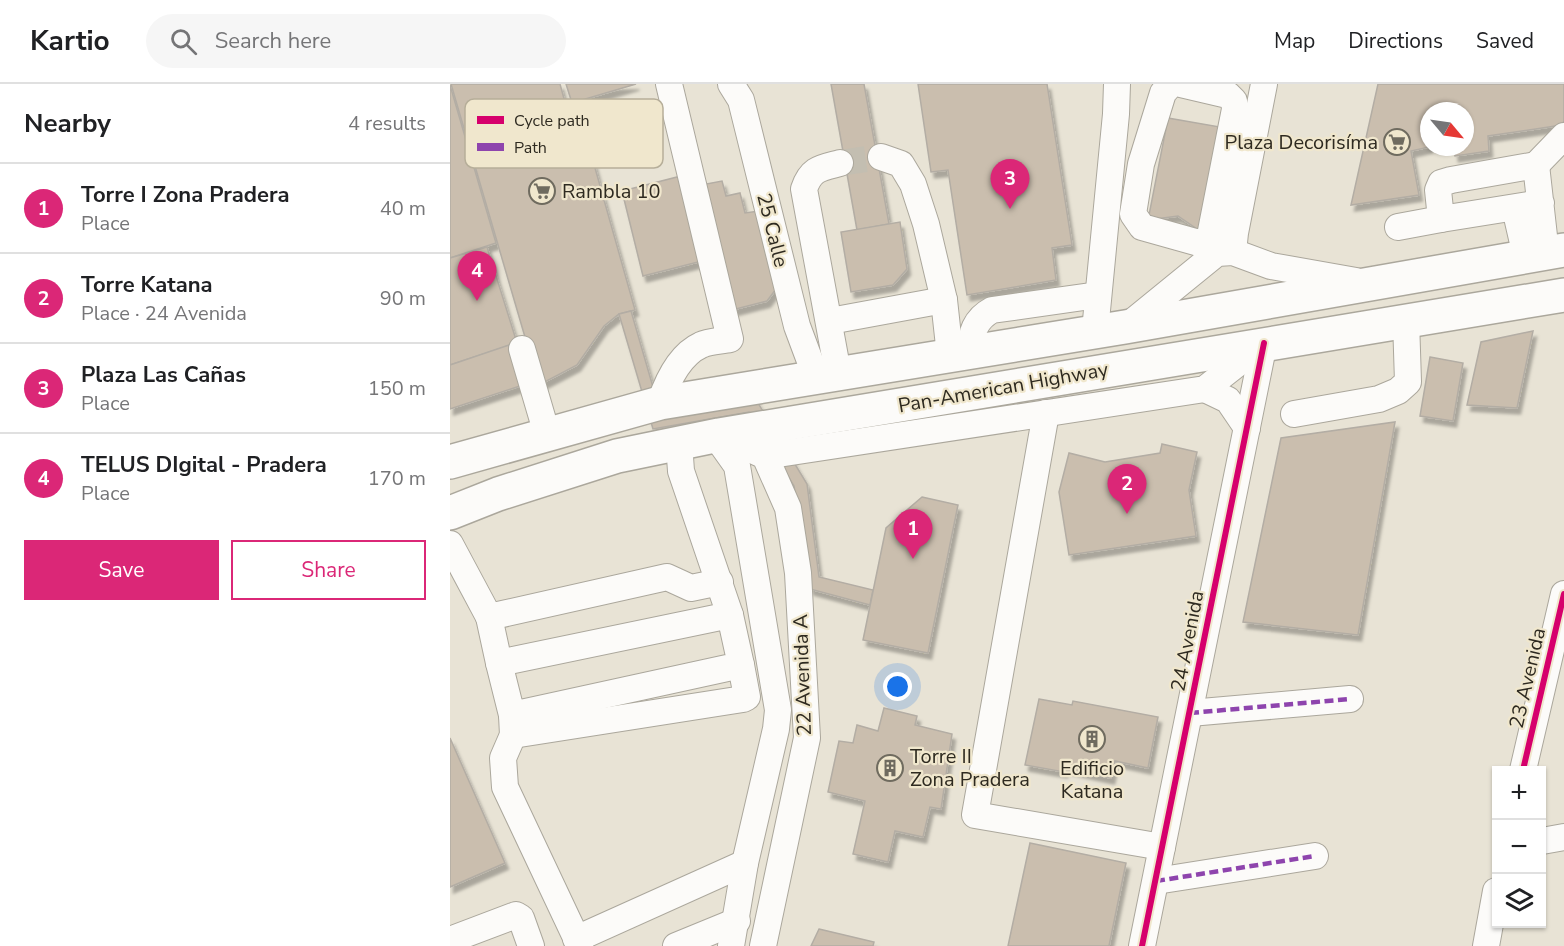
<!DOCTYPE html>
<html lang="en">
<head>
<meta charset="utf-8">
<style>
	:root { --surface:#fff; --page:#f6f6f6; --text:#202124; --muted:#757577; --line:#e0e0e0; --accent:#db2777 }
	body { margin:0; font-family:"Nunito Sans",sans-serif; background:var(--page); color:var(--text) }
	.controls { position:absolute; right:18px; bottom:18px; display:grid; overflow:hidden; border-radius:0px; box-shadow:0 2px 4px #0004 }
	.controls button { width:54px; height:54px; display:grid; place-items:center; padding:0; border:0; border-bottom:2px solid var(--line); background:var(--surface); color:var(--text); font:30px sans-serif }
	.compass { position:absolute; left:970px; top:18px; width:54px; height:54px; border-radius:50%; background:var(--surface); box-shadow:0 2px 4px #0004; rotate:119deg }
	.you { position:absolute; left:448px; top:603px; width:21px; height:21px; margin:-15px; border:4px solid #fff; border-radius:50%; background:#1a73e8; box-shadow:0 0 0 9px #1a73e833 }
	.badge { display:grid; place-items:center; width:39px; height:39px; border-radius:50%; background:var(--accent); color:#fff; font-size:20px; font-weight:700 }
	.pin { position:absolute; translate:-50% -50px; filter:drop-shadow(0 2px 3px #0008) }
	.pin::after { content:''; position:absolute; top:32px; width:21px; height:18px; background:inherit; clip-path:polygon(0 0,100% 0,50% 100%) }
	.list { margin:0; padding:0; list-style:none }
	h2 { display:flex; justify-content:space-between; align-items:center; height:78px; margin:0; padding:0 24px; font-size:26px }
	h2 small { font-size:20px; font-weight:400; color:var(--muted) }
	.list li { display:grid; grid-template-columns:39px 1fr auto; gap:18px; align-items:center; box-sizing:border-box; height:90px; padding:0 24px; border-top:2px solid var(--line) }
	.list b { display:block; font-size:22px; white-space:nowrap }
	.list p { margin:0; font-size:20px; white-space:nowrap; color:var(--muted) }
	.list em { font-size:20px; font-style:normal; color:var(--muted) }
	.actions { display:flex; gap:12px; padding:18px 24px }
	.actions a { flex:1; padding:14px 0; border:2px solid var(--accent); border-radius:0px; text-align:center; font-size:21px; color:var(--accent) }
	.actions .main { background:var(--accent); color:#fff }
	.icon { flex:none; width:33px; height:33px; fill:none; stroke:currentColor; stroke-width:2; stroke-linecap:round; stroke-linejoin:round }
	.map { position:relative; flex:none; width:1114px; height:862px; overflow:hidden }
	header { display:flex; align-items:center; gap:36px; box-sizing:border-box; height:84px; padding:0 30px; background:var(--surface); border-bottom:2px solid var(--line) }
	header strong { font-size:28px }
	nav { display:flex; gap:33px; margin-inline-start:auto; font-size:21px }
	.search { width:420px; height:54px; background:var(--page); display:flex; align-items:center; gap:15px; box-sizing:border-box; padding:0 21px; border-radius:33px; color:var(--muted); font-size:22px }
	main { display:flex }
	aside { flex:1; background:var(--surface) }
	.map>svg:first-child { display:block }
</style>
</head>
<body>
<header>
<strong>Kartio</strong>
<div class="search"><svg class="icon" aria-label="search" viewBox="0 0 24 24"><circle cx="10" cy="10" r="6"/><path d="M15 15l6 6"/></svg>Search here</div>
<nav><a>Map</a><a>Directions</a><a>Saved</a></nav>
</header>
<main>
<aside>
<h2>Nearby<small>4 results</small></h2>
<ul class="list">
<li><span class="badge">1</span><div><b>Torre I Zona Pradera</b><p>Place</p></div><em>40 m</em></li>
<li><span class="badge">2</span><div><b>Torre Katana</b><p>Place · 24 Avenida</p></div><em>90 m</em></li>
<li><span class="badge">3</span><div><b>Plaza Las Cañas</b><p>Place</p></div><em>150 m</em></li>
<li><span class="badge">4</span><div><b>TELUS DIgital - Pradera</b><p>Place</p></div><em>170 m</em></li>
</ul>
<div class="actions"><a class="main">Save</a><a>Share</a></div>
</aside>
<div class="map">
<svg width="1114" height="862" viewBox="0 0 1114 862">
	<defs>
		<filter id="shadow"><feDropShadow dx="3.5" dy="6" stdDeviation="1.5" flood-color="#0004"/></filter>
	</defs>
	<rect width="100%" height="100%" fill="#e8e3d5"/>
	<g fill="#cabeae" stroke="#b3ada4" stroke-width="1.5" filter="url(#shadow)">
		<polygon points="1,0 110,0 125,55 136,52 185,226 169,230 154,242 127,281 89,301"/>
		<polygon points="116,0 186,0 122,19"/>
		<polygon points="381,0 414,0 439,140 407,146"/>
		<polygon points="468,0 597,0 622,161 602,164 606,196 517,211 498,86 481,88"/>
		<polygon points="928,0 1114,0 1114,37 1112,41 1038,52 1039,67 1005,72 1004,63 1015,63 1015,27 979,27 979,63 961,67 969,111 901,121"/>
		<polygon points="0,1 46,159 0,174"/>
		<polygon points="718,34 770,43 750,147 728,132 698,136"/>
		<polygon points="231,92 252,177 193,192 172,107"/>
		<polygon points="272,97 276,112 290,109 295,129 309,127 326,205 317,217 282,226 274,194 278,193 256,100"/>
		<polygon points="450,138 457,185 443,201 401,208 391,148"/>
		<polygon points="37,163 67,259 0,281 0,174"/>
		<polygon points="181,227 211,331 305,314 357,400 369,493 423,506 420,521 360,505 344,402 299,328 203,345 169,230"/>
		<polygon points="1083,247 1067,324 1017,321 1031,258"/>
		<polygon points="59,261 73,301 0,325 0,281"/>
		<polygon points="980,273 1013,279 1003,337 970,332"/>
		<polygon points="945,338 908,551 793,538 831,354"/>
		<polygon points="712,360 747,368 739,406 746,452 619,471 609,408 619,369 655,378 710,369"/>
		<polygon points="472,413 508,421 478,569 413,556 436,444"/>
		<polygon points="589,615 622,621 623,617 708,633 698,684 665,677 661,694 615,684 614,688 575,681"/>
		<polygon points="434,624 467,632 465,641 502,650 491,725 480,723 473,753 445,747 438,778 403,770 415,717 378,708 389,657 403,659 407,641 428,647"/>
		<polygon points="0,654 55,779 0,803"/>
		<polygon points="580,759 676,779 659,862 558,862"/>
		<polygon points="369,845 424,858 423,862 361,862"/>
	</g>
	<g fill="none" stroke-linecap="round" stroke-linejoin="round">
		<polyline stroke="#c3beb1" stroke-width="26" stroke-dasharray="26 13" stroke-linecap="butt" points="390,79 431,73"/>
		<defs>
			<g id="minor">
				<polyline points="281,0 291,16 347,242 366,293"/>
				<polyline points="721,0 713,9 691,80 683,130 692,143 749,159 759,154 761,147 785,25 784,17 778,11 731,0"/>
				<polyline points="431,73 451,80 463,100 476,140 494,216 500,271"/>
				<polyline points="1086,81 1114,52"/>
				<polyline points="1091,119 991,135 988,106 991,99 1001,96 1086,81 1096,170"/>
				<polyline points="1065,124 1076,172"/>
				<polyline points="948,143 991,135"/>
				<polyline points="783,168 785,149 814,0"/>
				<polyline points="380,237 494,216"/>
				<polyline points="676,243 767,169 783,168 821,182 906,197"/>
				<polyline points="645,247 666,30 667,0"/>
				<polyline points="72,265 97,350"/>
				<path d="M520,268C521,249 525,235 542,226L648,211"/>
				<path d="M388,289L354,105C361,84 371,84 390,79"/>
				<polyline points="755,305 778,316 797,344"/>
				<path d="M210,319C217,298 229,271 251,261C259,257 271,257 280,255L219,0"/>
				<polyline points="596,329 525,731 712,763"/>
				<polyline points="844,330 929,315 948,307 958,298 956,236"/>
				<polyline points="265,351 287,382 328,626 326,645 295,779 281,862"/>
				<polyline points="269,351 315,372 338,424 348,489 357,654 313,862"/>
				<polyline points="315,372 755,305 811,261"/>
				<polyline points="0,460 39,533 217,493 241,504 270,498"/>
				<polyline points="39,533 49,579 280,531"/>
				<polyline points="49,579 62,631 291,581 280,531 231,387 229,359"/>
				<polyline points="740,629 900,615"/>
				<polyline points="62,631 63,651 293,615 297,613 291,581"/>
				<polyline points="63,651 53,674 55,703 130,862"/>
				<polyline points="1073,686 1114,510"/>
				<polyline points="1092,757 1114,753"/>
				<polyline points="706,797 865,772"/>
				<polyline points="126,855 295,779"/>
				<polyline points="0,856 66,831 71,834 81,862"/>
				<polyline points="226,862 287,837"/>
				<polyline points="692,862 814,259"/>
				<polyline points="1036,862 1046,807"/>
			</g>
			<g id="highway">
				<polyline points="0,378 210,319 675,243 1114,166"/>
				<polyline points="0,429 48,410 167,372 269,351 1114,211"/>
			</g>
		</defs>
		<use href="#minor" stroke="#aba79c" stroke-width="28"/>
		<use href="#highway" stroke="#aba79c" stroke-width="36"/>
		<use href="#minor" stroke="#fcfbf9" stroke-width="26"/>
		<use href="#highway" stroke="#fcfbf9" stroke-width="33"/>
		<g stroke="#8e44ad" stroke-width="4.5" stroke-dasharray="9 4.5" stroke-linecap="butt">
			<polyline points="740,629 900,615"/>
			<polyline points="706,797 865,772"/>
		</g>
		<defs>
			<g id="cycleway">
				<polyline points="1073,686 1114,510"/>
				<polyline points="692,862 814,259"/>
			</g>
		</defs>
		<use href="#cycleway" stroke="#f0e7cd" stroke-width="10"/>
		<use href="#cycleway" stroke="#d6006c" stroke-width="6"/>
	</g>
	<defs>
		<symbol id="supermarket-ring" viewBox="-11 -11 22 22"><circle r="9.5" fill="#f0e7cd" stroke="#6f6b5f" stroke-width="1.5"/><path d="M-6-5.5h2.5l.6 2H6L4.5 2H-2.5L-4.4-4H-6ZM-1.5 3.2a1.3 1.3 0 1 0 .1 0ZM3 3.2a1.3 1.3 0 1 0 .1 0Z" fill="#6f6b5f"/></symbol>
		<symbol id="building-ring" viewBox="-11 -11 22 22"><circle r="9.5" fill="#f0e7cd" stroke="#6f6b5f" stroke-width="1.5"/><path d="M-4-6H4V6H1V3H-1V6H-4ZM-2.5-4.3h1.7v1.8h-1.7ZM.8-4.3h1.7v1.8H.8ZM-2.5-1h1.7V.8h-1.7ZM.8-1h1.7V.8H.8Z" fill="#6f6b5f"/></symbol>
	</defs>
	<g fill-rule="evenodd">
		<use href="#supermarket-ring" x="932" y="43" width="30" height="30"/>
		<use href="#supermarket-ring" x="77" y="92" width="30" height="30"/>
		<use href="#building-ring" x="627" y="640" width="30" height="30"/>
		<use href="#building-ring" x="425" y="669" width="30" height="30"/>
	</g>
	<g text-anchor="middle" stroke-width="4.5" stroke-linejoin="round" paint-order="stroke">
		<g font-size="20" fill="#2e2a20" stroke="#f0e7cd" text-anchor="start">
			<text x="928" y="65" text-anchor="end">Plaza Decorisíma</text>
			<text x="112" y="114">Rambla 10</text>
			<text x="460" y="679">Torre II<tspan x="460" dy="23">Zona Pradera</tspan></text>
			<text x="642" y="691" text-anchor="middle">Edificio<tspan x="642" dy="23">Katana</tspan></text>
		</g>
		<g font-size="20" fill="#2e2a20" stroke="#f0e7cd">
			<text transform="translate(323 146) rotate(76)" y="7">25 Calle</text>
			<text transform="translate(553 303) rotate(-10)" y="7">Pan-American Highway</text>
			<text transform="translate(737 557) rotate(-79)" y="7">24 Avenida</text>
			<text transform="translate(352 591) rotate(-92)" y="7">22 Avenida A</text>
			<text transform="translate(1077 594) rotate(-77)" y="7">23 Avenida</text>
		</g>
	</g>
	<rect x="15" y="15" width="198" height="69" rx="9" fill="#f0e7cd" stroke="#b6ae99" stroke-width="1.5"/>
	<rect x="27" y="32" width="27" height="8" fill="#d6006c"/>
	<rect x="27" y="59" width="27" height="8" fill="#8e44ad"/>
	<g font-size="16" fill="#2e2a20">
		<text x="64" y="42">Cycle path</text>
		<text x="64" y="69">Path</text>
	</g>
</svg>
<div class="controls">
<button>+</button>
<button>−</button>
<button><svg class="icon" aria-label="layers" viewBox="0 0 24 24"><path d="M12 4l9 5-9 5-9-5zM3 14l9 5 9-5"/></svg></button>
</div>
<svg class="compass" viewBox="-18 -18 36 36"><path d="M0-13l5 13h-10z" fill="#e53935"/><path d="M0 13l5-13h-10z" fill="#757577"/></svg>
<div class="you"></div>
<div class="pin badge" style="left:463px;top:475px">1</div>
<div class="pin badge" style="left:677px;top:430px">2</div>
<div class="pin badge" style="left:560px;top:125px">3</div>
<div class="pin badge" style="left:27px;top:217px">4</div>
</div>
</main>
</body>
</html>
